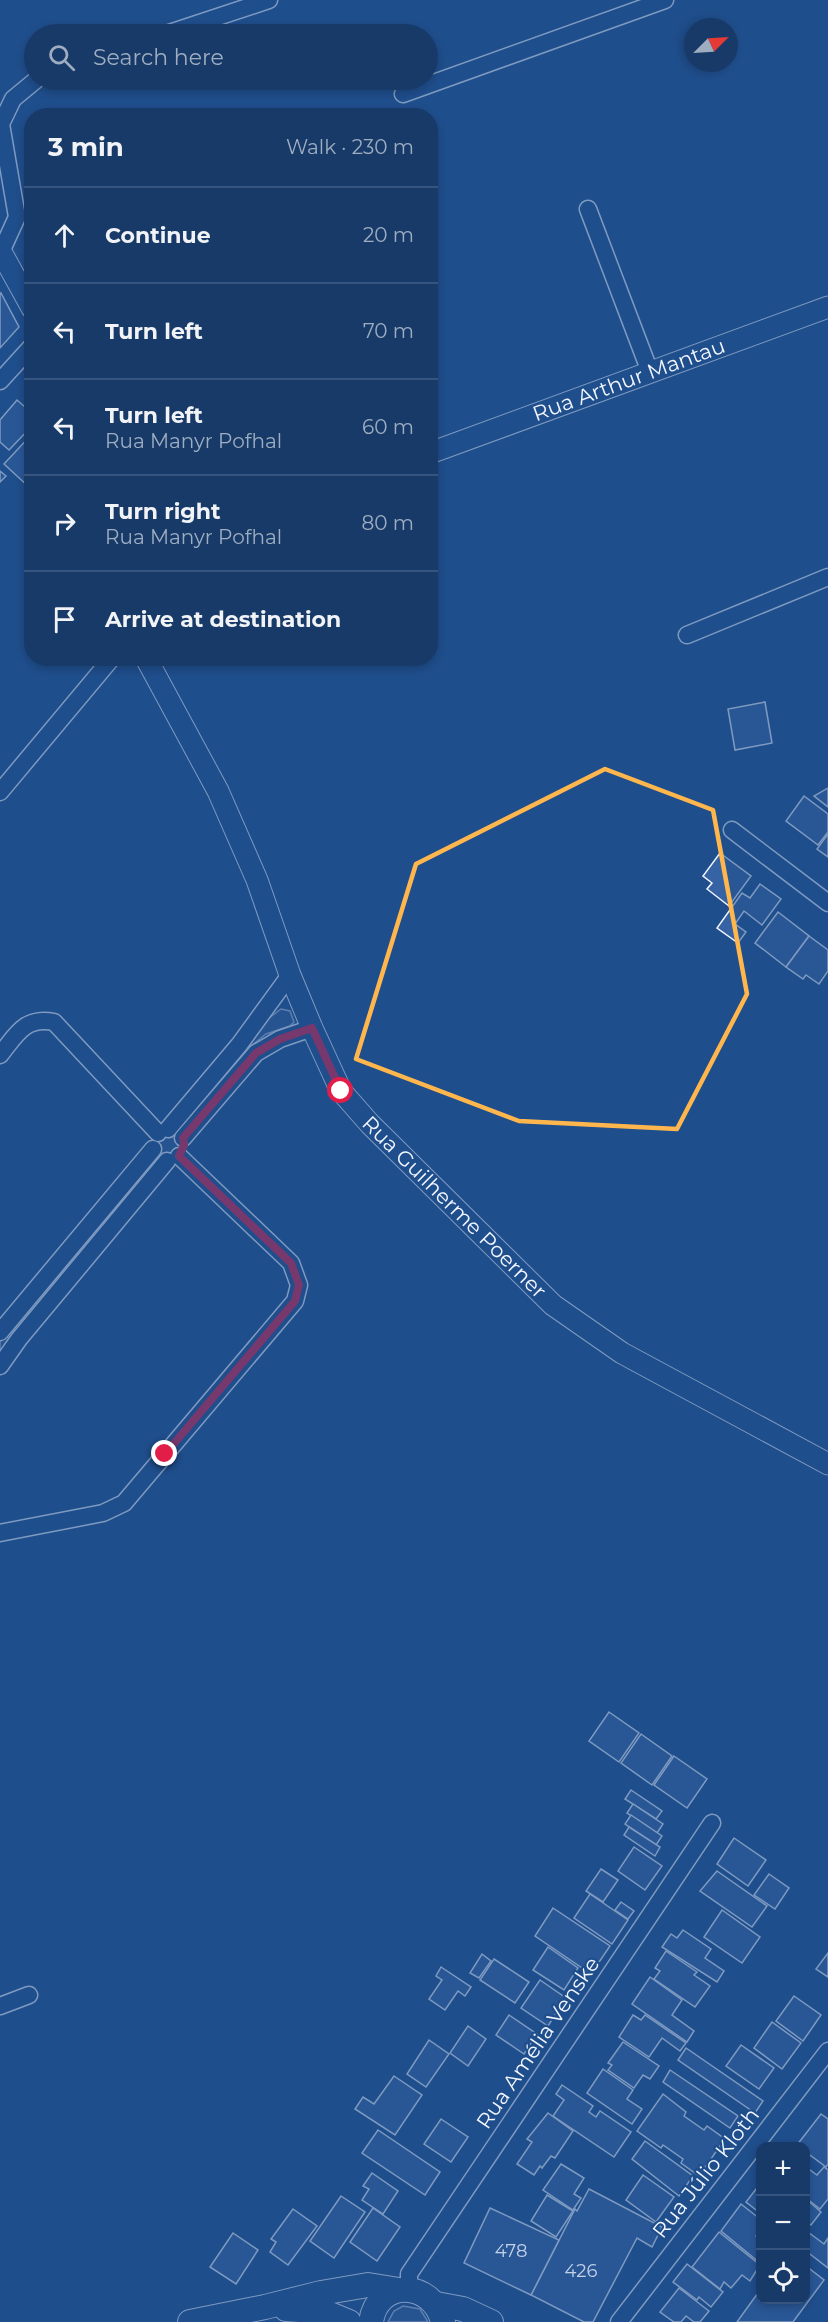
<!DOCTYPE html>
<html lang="en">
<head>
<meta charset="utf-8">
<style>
	:root { --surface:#173a69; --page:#20416f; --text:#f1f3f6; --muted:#9eadc0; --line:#36547d }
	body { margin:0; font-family:Montserrat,sans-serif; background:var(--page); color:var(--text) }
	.controls { position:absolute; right:18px; bottom:18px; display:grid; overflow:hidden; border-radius:12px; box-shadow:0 3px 9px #0003 }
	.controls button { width:54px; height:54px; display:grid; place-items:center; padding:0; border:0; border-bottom:2px solid var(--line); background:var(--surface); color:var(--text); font:30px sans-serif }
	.compass { position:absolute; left:684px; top:18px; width:54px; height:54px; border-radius:50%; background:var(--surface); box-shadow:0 3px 9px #0003; rotate:66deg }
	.stop { position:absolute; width:18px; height:18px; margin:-14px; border:4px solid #e11d48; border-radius:50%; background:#fff }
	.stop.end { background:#e11d48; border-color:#fff; box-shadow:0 2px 6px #0008 }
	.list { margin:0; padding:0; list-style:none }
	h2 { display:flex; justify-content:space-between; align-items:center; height:78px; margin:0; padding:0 24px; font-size:26px }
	h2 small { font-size:20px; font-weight:400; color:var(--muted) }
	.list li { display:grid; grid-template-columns:39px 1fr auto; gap:18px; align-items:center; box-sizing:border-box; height:96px; padding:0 24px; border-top:2px solid var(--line) }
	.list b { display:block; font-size:22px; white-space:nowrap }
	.list p { margin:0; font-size:20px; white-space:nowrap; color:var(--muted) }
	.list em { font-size:20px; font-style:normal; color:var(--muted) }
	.icon { flex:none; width:33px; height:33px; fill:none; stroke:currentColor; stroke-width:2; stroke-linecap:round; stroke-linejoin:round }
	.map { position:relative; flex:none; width:828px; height:2322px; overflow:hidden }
	.search { position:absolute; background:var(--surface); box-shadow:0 3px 9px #0003; left:24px; top:24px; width:414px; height:66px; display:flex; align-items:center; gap:15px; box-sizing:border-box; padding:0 21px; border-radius:33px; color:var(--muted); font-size:22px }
	.panel { position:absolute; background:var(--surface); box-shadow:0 3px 9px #0003; left:24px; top:108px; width:414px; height:558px; border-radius:24px }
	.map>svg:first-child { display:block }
</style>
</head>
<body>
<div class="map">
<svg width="828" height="2322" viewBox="0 0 828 2322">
	<rect width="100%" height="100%" fill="#1f4e8c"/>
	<g fill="#305b95" stroke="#a8bbd7" stroke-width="1.5">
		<polygon points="281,1009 290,1011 294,1022 290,1026 266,1034 251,1046 188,1123 185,1123 185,1121 265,1021"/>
		<circle cx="169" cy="1145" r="11"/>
		<polygon points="151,1161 156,1165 0,1354 0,1341"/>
		<polygon points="403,2306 420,2309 428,2322 388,2322 394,2311"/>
	</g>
	<g fill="#3563a3" stroke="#f2f6ff" stroke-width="1.5">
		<polygon points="1,293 19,327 0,348 0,295"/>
		<polygon points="17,400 32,413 32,426 9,450 0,442 0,420"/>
		<polygon points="31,435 32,486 30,488 4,464"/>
		<polygon points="0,471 6,476 0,482"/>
		<polygon points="765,702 772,743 735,750 728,709"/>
		<polygon points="828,788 828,807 814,796"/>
		<polygon points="804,796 828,814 828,832 818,845 786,821"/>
		<polygon points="828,834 828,857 817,849"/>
		<polygon points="720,853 751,876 729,906 707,889 712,883 703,876"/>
		<polygon points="760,884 781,899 762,925 744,911 735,924 746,932 738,943 717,928 742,893 750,898"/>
		<polygon points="778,912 809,936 786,967 755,943"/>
		<polygon points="809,936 828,950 828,971 819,984 806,975 803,979 786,967"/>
		<polygon points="609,1712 639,1733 619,1762 589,1741"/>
		<polygon points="641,1734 672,1756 652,1785 621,1763"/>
		<polygon points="674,1756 707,1779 687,1808 654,1785"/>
		<polygon points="631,1790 662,1811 656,1819 625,1799"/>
		<polygon points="633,1804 663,1824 657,1833 627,1813"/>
		<polygon points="631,1815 662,1836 656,1845 625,1824"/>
		<polygon points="629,1827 660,1847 655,1856 624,1835"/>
		<polygon points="734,1838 766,1860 748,1886 717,1864"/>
		<polygon points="634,1847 662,1866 645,1890 618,1871"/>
		<polygon points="601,1869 618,1880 603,1902 586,1891"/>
		<polygon points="717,1871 767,1906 752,1927 700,1891"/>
		<polygon points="769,1874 789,1888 775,1909 754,1895"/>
		<polygon points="590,1894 628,1920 612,1944 574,1918"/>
		<polygon points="621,1902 634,1911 628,1919 615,1910"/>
		<polygon points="553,1908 610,1946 591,1974 535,1936"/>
		<polygon points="722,1910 760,1937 742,1963 704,1937"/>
		<polygon points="683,1930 711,1949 705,1958 724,1971 717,1982 662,1947 671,1934 677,1938"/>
		<polygon points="548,1947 578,1968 564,1990 533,1970"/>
		<polygon points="666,1951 697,1972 694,1975 710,1986 695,2007 654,1979 660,1971 655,1968"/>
		<polygon points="828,1953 828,1977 816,1969"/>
		<polygon points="482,1954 491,1961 479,1978 470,1973"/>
		<polygon points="494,1959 529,1982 515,2003 480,1980"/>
		<polygon points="441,1967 471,1987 465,1996 458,1991 445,2010 429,1999 442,1980 436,1976"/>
		<polygon points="650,1977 682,2000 672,2015 694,2031 687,2042 632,2004"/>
		<polygon points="540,1980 566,1998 548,2026 521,2008"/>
		<polygon points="794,1996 821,2015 803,2041 776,2021"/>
		<polygon points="509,2015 537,2034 524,2054 496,2035"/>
		<polygon points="633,2015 641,2020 645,2015 686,2043 680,2051 662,2038 649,2057 619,2037"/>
		<polygon points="772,2022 801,2043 782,2069 754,2048"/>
		<polygon points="468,2026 486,2039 468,2066 450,2053"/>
		<polygon points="429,2040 449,2054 426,2087 407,2074"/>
		<polygon points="623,2042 659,2066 650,2079 643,2075 634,2088 608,2070 612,2065 608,2063"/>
		<polygon points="741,2045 774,2068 759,2089 726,2066"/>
		<polygon points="686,2048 763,2101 755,2113 678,2060"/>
		<polygon points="603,2069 633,2090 627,2099 642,2109 632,2124 587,2093"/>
		<polygon points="670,2070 738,2116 730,2128 663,2082"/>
		<polygon points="394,2076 422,2095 395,2135 355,2109 363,2097 374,2104"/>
		<polygon points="562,2085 593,2106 589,2112 596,2117 600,2111 631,2132 614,2157 553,2116 564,2100 556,2094"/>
		<polygon points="663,2094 686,2112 684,2116 704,2130 707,2126 725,2139 699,2176 681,2163 683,2159 663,2145 661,2148 637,2131"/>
		<polygon points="548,2113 573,2131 555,2158 551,2156 542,2168 540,2166 534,2175 517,2164 532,2142 527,2139"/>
		<polygon points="821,2114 828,2119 828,2164 826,2167 806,2152 806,2146 797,2145"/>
		<polygon points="441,2119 468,2137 451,2162 424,2144"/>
		<polygon points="378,2130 440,2172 425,2195 362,2153"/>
		<polygon points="645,2141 693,2176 679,2196 632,2159"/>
		<polygon points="561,2164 584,2178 574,2194 581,2198 573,2210 543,2190"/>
		<polygon points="806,2167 817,2175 824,2167 828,2170 828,2199 820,2209 806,2198"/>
		<polygon points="372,2173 398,2191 383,2214 362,2200 369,2189 363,2186"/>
		<polygon points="643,2175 674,2197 656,2222 626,2200"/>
		<polygon points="760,2184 760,2213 746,2202"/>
		<polygon points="589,2189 662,2227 652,2247 637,2238 593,2322 584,2322 531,2295 575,2209 577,2211"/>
		<polygon points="547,2195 573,2211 556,2237 531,2221"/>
		<polygon points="341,2196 365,2212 334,2258 310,2241"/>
		<polygon points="806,2199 821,2212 811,2225 806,2221"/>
		<polygon points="741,2204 760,2219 760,2230 756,2236 760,2240 760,2263 721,2231"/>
		<polygon points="373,2208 400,2227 377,2261 350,2242"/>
		<polygon points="490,2208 559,2240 531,2295 464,2263"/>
		<polygon points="293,2209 317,2226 288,2265 270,2252 276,2242 271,2239"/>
		<polygon points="719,2232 760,2265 750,2281 742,2275 731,2288 724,2282 720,2289 692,2267"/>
		<polygon points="808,2232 824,2244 828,2238 828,2268 806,2251 806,2236"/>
		<polygon points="233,2233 258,2250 236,2284 210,2267"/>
		<polygon points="687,2264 723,2292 711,2307 699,2297 697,2300 673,2282"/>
		<polygon points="806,2266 824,2280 793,2322 737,2322 760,2290 760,2300 806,2300"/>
		<polygon points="679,2288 709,2311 700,2322 694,2322 686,2316 681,2322 674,2322 660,2312"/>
	</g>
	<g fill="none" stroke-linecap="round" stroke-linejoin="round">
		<defs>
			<g id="minor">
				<polyline points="166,34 269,0"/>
				<polyline points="403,94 665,0"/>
				<polyline points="588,209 650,372"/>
				<polyline points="1,252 17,217 1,124 13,99 36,80"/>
				<polyline points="0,381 32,346"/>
				<polyline points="687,635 828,577"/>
				<polyline points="0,792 112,658"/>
				<polyline points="732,830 828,903"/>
				<path d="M0,1055C16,1035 25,1016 54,1022L158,1133"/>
				<polyline points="168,1129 239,1045 290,975"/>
				<polyline points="183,1138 256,1053 280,1039 312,1028"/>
				<polyline points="0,1332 153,1149"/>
				<polyline points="0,1366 19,1339 167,1161"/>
				<polyline points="0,1533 103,1513 124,1503 295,1301 299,1285 291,1263 179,1156"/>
				<polyline points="0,2006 29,1995"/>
				<polyline points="409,2289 409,2274 712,1823"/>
				<polyline points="619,2322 828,2051"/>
			</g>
			<g id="tertiary">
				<polyline points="0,250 32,308"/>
				<path id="s1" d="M430,453L828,307"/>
				<path id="s2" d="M146,658L218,791L257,880L290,975L312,1028L341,1091L370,1124L553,1305L622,1353L828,1464"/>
			</g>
			<g id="secondary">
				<polyline points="436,2304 463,2309 491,2322"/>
				<polyline points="286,2309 325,2312 349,2322"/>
				<polyline points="190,2322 265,2307 321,2293 368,2285 399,2290"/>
				<path d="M371,2322C377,2278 433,2280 443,2322"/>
			</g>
		</defs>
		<use href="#minor" stroke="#f2f6ff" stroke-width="19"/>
		<use href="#tertiary" stroke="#f2f6ff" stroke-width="23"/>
		<use href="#secondary" stroke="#f2f6ff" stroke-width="26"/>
		<use href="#minor" stroke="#1f4e8c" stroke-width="16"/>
		<use href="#tertiary" stroke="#1f4e8c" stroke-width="21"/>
		<use href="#secondary" stroke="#1f4e8c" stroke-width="24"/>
	</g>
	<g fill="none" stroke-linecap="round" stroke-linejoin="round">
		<polyline stroke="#e11d48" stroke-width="8" points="165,1454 295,1301 299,1285 291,1263 179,1156 184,1145 183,1138 256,1053 280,1039 312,1028 341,1091"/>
	</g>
	<path d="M0 0H828V2322H0ZM605,769L713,810L747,994L677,1129L519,1121L356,1059L416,864Z" fill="#1f4e8c" fill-opacity=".55" fill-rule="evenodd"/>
	<path fill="none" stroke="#ffb74d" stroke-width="4.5" stroke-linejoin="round" d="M605,769L713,810L747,994L677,1129L519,1121L356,1059L416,864Z"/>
	<g text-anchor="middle" stroke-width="4.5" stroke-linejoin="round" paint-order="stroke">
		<g font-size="18" fill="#c3d1e8">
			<text x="511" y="2257">478</text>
			<text x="581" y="2277">426</text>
		</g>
		<g font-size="21" fill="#f2f6ff" stroke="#1f4e8c">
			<text dy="7" stroke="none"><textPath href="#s1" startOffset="212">Rua Arthur Mantau</textPath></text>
			<text dy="7" stroke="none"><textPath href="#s2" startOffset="638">Rua Guilherme Poerner</textPath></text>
			<text transform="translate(538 2043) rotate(-56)" y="7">Rua Amélia Venske</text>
			<text transform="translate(706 2173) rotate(-52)" y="7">Rua Júlio Kloth</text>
		</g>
	</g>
</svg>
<div class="controls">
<button>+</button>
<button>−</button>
<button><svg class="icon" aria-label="locate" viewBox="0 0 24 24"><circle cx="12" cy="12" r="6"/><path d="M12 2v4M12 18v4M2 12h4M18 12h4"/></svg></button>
</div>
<svg class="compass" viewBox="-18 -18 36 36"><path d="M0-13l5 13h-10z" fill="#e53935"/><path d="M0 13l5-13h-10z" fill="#9eadc0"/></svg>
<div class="stop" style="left:341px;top:1091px"></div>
<div class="stop end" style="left:165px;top:1454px"></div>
<div class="search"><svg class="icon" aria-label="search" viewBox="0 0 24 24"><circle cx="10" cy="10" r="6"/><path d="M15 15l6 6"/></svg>Search here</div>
<section class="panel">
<h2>3 min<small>Walk · 230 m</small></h2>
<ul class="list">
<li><svg class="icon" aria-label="ahead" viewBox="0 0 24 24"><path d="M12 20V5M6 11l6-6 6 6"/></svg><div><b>Continue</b></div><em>20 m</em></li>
<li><svg class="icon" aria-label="left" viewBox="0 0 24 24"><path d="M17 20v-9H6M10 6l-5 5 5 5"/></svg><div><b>Turn left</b></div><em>70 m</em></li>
<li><svg class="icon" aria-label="left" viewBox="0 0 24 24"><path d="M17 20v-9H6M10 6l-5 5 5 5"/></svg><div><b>Turn left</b><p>Rua Manyr Pofhal</p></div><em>60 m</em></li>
<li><svg class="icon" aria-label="right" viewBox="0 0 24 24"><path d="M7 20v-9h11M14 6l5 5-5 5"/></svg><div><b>Turn right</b><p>Rua Manyr Pofhal</p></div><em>80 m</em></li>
<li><svg class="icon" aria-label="arrive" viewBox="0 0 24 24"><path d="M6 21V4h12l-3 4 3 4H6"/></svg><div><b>Arrive at destination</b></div></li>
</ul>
</section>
</div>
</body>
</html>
